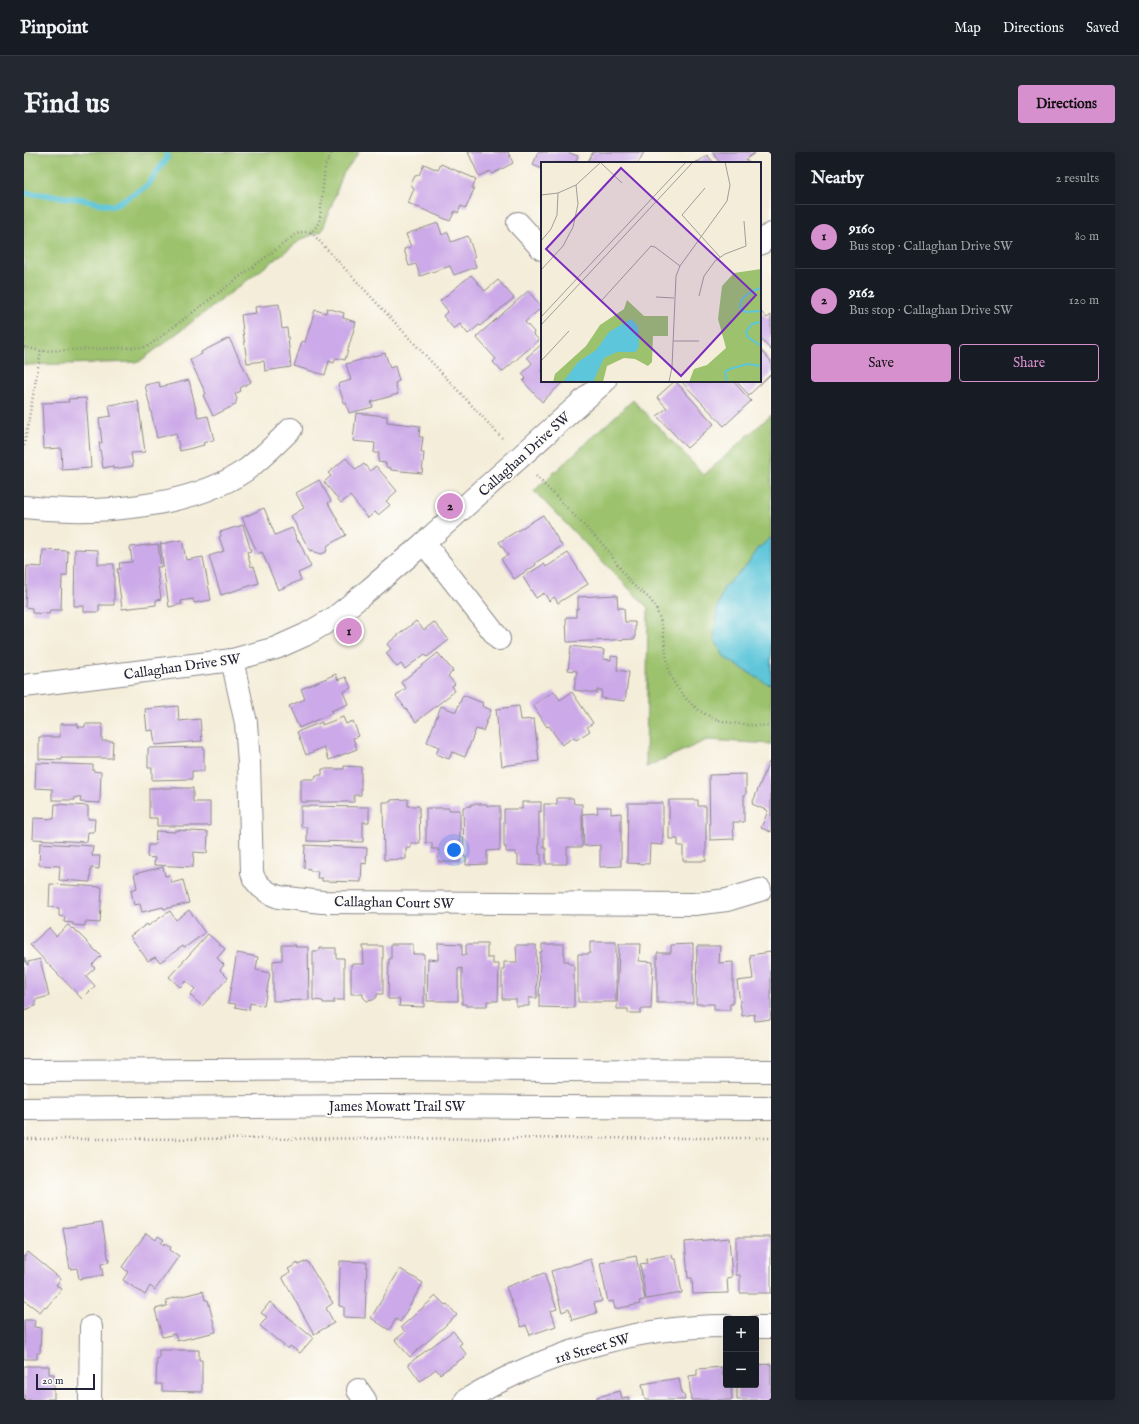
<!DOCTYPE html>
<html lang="en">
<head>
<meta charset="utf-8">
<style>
	:root { --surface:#171b24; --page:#242831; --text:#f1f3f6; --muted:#9ea1a6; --line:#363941; --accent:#d690ce }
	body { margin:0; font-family:"IM FELL English",serif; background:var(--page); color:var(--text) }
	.controls { position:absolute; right:12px; bottom:12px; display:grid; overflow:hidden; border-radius:4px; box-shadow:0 4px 16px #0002 }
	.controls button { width:36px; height:36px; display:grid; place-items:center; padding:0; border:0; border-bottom:1px solid var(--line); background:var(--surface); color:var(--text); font:20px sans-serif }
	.scale { position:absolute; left:12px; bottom:10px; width:59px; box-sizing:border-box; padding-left:4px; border:2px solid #22223b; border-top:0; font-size:11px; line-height:14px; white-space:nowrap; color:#22223b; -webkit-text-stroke:3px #fdfcf7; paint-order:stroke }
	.you { position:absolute; left:430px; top:698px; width:14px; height:14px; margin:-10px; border:3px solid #fff; border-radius:50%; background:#1a73e8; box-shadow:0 0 0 6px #1a73e833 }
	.badge { display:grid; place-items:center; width:26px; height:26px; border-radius:50%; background:var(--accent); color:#111; font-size:13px; font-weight:700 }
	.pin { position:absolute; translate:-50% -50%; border:2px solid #fff; box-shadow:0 1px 4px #0006 }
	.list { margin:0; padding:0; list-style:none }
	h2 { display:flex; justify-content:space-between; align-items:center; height:52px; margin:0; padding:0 16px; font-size:17px }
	h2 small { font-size:13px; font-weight:400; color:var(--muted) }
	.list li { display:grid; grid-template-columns:26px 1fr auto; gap:12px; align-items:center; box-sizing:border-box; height:64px; padding:0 16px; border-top:1px solid var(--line) }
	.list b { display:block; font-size:15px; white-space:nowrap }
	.list p { margin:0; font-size:13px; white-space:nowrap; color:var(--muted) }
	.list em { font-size:13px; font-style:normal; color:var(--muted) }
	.actions { display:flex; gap:8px; padding:12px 16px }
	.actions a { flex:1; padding:9px 0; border:1px solid var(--accent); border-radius:4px; text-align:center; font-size:14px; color:var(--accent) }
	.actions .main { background:var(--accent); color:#111 }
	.map { position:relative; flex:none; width:747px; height:1248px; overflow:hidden; border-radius:4px }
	header { display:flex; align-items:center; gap:24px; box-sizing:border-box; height:56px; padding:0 20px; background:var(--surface); border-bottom:1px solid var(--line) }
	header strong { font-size:19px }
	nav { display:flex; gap:22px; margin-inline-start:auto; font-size:14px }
	.intro { display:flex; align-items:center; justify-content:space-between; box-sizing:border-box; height:96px; padding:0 24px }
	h1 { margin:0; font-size:28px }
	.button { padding:10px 18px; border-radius:4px; background:var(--accent); color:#111; font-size:14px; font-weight:700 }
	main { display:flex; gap:24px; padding:0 24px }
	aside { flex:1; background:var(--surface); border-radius:4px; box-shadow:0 4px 16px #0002 }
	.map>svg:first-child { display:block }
</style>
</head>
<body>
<header>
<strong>Pinpoint</strong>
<nav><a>Map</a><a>Directions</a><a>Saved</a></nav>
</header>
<div class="intro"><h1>Find us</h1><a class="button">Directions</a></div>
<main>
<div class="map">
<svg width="747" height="1248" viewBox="0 0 747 1248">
	<rect width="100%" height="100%" fill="#fdfcf7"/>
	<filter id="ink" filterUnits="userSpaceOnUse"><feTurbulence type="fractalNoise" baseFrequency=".025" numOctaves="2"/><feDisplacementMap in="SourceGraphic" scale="8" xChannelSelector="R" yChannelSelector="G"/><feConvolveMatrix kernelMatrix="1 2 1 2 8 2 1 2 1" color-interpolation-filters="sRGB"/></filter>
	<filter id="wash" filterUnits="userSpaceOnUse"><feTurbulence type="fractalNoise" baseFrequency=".012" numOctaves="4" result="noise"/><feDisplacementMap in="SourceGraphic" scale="16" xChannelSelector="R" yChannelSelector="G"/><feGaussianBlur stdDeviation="0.9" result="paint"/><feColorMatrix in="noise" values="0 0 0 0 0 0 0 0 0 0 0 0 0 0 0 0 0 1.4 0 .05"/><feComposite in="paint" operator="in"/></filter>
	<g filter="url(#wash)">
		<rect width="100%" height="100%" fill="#f4edd9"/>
		<g fill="#9cc26d" stroke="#5f7254">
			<polygon points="0,0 335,0 319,22 298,79 278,87 115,210 0,213"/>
			<polygon points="609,248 680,323 747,263 747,592 683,588 622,615 624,456 510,339"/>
		</g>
		<polygon fill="#5ec6da" stroke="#40748a" points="747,385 747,532 742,531 701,506 690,486 693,456 700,435 724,412 734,397"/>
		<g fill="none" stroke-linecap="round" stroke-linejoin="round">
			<polyline stroke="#5ec6da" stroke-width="6" points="0,40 3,41 57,47 89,54 123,34 143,6 142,0"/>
		</g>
		<g id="blocks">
			<g fill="#cca9e8">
				<polygon points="444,0 484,0 489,11 468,22 466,19 455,24"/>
				<polygon points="514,0 543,0 554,4 551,11 518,11 518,17 509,13"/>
				<polygon points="569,0 620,0 614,11 563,11"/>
				<polygon points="688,0 732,0 722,7 725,11 696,11"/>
				<polygon points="683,3 690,11 670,11 673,9 674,10"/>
				<polygon points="400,12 414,18 417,12 452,27 448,36 450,37 442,56 437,54 434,61 431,59 426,69 384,51 390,37 387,32 391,24 395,23"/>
				<polygon points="414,71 418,83 424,80 427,90 444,84 451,105 449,106 452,115 430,123 426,114 396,124 392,112 385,114 380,97 387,95 382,82"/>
				<polygon points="447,123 461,139 474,128 490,146 456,174 455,173 444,182 436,172 430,177 419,164 424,159 416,149"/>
				<polygon points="504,139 518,155 501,170 510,180 509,182 515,188 478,220 469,210 472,207 452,185"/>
				<polygon points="255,152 258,177 263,176 267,215 241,219 240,209 223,211 217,163 232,161 231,155"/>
				<polygon points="303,156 320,161 319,166 332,170 321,208 312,206 310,211 305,209 301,223 270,214 278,189 281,190 291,158 302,161"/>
				<polygon points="736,159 743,166 747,163 747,198 736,186"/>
				<polygon points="205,186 227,230 216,236 217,239 211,242 213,247 211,253 189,264 179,243 182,242 166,208 178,202 177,200"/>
				<polygon points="518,192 518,229 540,229 518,250 499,229 502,226 498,222 508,211 503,205"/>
				<polygon points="736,197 747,209 747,222 725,243 712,229 736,229"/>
				<polygon points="361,201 366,216 371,214 375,229 371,231 374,242 347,250 349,255 325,261 322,251 320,251 314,232 327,228 322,212"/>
				<polygon points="165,228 174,266 184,264 190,288 179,291 180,293 156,299 152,281 133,286 121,233 135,230 136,235"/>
				<polygon points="651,229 690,272 663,296 633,264 643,256 633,245"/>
				<polygon points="657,229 709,229 727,249 700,274"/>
				<polygon points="62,246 67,316 38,318 37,296 20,297 18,251 45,250 44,247"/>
				<polygon points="114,249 121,300 107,301 109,314 89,317 89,314 79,316 75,291 78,291 75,266 87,264 85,253"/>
				<polygon points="332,261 363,264 363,270 396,274 395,285 399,285 397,301 400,301 398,321 367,318 367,316 362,315 362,311 354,310 355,301 350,301 351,291 329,289"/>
				<polygon points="322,306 332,318 340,312 346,319 352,314 373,339 362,349 366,353 354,363 351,360 344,366 326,344 317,351 300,330 307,324 304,321"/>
				<polygon points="295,328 307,349 304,351 322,383 304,393 302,400 297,402 290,400 289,398 286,399 267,364 280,356 272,341"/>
				<polygon points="240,356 251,383 268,376 274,390 275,389 287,415 274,421 277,428 254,438 238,400 234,402 218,366"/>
				<polygon points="519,363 538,394 511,411 512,413 490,427 477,407 484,403 475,390"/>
				<polygon points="219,373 227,399 223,400 227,415 230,414 235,431 197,443 185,404 200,399 195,385 197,384 196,380"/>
				<polygon points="158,388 162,408 179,405 187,448 170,451 169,447 157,449 158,452 145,455 136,392"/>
				<polygon points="134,392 137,415 133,415 137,447 132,448 132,453 98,457 93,417 96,417 95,411 108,410 106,395"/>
				<polygon points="51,397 74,398 74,412 90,412 90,453 75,453 75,460 60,460 60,454 50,454"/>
				<polygon points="19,398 44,399 43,424 38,424 37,458 26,458 25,462 8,461 8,456 1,455 3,414 18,415"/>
				<polygon points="544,401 564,432 534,451 530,445 525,449 520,441 512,446 499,425 520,412 522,415"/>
				<polygon points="593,443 594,456 600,456 601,470 611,470 611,487 543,490 542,465 552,465 552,457 554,457 554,445"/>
				<polygon points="392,469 400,478 410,470 425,488 403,505 401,502 381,517 377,512 373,515 362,501 367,497 363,492"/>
				<polygon points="547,494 580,498 579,507 587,508 587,504 594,505 593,518 605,520 601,549 577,546 578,538 573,538 573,541 550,538 553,519 544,518"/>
				<polygon points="414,501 429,519 424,524 431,532 428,534 431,539 392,570 372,544 382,536 377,530"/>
				<polygon points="312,522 314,528 322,525 327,536 319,540 324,552 307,559 308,561 275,576 265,554 281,547 277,537"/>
				<polygon points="530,539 536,548 548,540 569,571 563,575 566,579 552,588 550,585 538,593 525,574 523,575 509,553"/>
				<polygon points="439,543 459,551 458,554 467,558 459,579 452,577 441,605 428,600 425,607 412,602 415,595 403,590 417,554 432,560"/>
				<polygon points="154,554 155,569 176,567 178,589 131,593 129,578 123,579 121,557"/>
				<polygon points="495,554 497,568 510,567 515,609 478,614 472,557"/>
				<polygon points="319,565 322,572 329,569 335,584 329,586 333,597 305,608 300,595 282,603 273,580 298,570 298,573"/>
				<polygon points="36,572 54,572 54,575 61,575 61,572 78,572 78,589 89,589 88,606 38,606 38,608 15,607 15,585 36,585"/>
				<polygon points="180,595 180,619 168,619 168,627 128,628 128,616 124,616 124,596"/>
				<polygon points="745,610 747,611 747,680 737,676 744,659 728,652"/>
				<polygon points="12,611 69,613 69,619 77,620 76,651 56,650 57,646 51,645 51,648 28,648 28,637 11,636"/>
				<polygon points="320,614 337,615 337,643 330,643 330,650 277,650 277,627 291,627 292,623 298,623 298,617 320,617"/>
				<polygon points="722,622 722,643 720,643 720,670 709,670 710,687 686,688 685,623"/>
				<polygon points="125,636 169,636 169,650 186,650 186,674 133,674 133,666 125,666"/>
				<polygon points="533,646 549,646 550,652 558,652 558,695 543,695 543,712 522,712 522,696 520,696 520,652 533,652"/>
				<polygon points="384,647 384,654 395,654 396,691 387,691 387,696 382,696 382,707 360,708 359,650 367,650 367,648"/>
				<polygon points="645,648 674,648 674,654 682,654 682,709 659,709 659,694 654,694 654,687 645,687"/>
				<polygon points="498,650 517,650 517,660 515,659 515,702 517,702 517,714 494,713 494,703 492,703 492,700 482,700 482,695 480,695 480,657 498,657"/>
				<polygon points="604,651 639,651 639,693 626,692 625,712 603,711"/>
				<polygon points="31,652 64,654 64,667 71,667 70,680 64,680 63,690 9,687 10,666 30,667"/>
				<polygon points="447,652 463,652 463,654 476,654 476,698 463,699 463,712 442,713 442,705 440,705 439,655 447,654"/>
				<polygon points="277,654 345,655 345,670 339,670 339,690 283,689 283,675 277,675"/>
				<polygon points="573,655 587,655 587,662 597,661 597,714 576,715 576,693 560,694 559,662 574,661"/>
				<polygon points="402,656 425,656 425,658 436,658 436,710 415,710 414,697 408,697 408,691 402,691"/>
				<polygon points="151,678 184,680 183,701 170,700 169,715 130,713 131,706 123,705 124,693 131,693 132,679 151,680"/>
				<polygon points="16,691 69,694 68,704 76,704 75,717 67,716 66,730 35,728 36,714 15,713"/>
				<polygon points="281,693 343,696 342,712 338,711 337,730 298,729 298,726 293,726 294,719 286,719 286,717 280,716"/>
				<polygon points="139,715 141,724 146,723 148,731 159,728 165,751 140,757 139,755 118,760 116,752 110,753 107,738 113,736 110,722"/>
				<polygon points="26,732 78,735 76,771 61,770 61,774 49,773 49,771 40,770 41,765 35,764 35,756 25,755"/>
				<polygon points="165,758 181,781 160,796 159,794 136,810 131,805 124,809 106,784 123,772 124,774 146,759 152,768"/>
				<polygon points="44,773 48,777 49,776 77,804 68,813 71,816 62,824 71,834 58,847 6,793 25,776 32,784"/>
				<polygon points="184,782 201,797 193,806 200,813 196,818 204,826 178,854 166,843 171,837 162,829 156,835 145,825"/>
				<polygon points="566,790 592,790 592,850 554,850 554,802 566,802"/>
				<polygon points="414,791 438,792 438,803 442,803 442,792 463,792 463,806 469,806 469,812 475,812 474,849 463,849 463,854 442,854 442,852 438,852 438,816 434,817 434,849 403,849 404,807 414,808"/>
				<polygon points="367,792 389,792 389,802 400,802 400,855 375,854 376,847 364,847 365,807 367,807"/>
				<polygon points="518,792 540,792 540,809 545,809 545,812 550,812 550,856 515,855 516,800 518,800"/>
				<polygon points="595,792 616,792 615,809 629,810 627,857 617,857 617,861 604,861 604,857 593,857"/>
				<polygon points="669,792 669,851 633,851 633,801 647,801 647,793"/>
				<polygon points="258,793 272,793 271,795 284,795 285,848 249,849 249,809 258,808"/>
				<polygon points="492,793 512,793 513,846 505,846 505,854 492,854 492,847 478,847 478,817 480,817 480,810 493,810"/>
				<polygon points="339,794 359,794 359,842 353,842 353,845 349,848 343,849 339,845 339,842 327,842 327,812 340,812"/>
				<polygon points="673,794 696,794 695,811 709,810 709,852 706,852 706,858 690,858 690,852 672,852"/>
				<polygon points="295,796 312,796 312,806 320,806 320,848 310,848 310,851 299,851 299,849 289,848 289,799 295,799"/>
				<polygon points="747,800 747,858 746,858 747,867 731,869 730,862 718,864 713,829 729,827 726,803"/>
				<polygon points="213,801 234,805 232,818 246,821 240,854 226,851 225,858 211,855 212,852 204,851"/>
				<polygon points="0,805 3,813 4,813 4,810 16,807 25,844 11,848 12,854 0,858"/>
				<polygon points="78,1070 85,1110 77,1112 79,1123 55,1127 53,1116 46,1117 39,1076"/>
				<polygon points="122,1081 132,1088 134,1084 140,1088 137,1091 140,1093 141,1091 147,1095 146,1098 155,1104 131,1138 126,1134 121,1143 99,1128 104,1120 98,1115"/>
				<polygon points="712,1085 747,1085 747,1141 716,1141 716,1123 712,1123"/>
				<polygon points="705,1086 708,1125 703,1126 704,1141 669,1142 668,1126 664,1126 661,1090"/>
				<polygon points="4,1100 37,1127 32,1133 38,1137 22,1156 20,1155 16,1160 0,1148 0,1105"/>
				<polygon points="648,1102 649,1107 652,1107 658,1141 622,1147 616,1112 623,1111 622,1107"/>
				<polygon points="612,1104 621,1148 615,1149 616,1152 591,1157 589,1149 584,1150 576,1111"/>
				<polygon points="567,1107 578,1149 570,1151 573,1161 548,1168 545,1157 538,1160 527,1119"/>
				<polygon points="283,1109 309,1151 302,1156 310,1171 290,1182 258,1125 266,1120 264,1117 274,1111 274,1113"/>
				<polygon points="316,1109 343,1110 341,1166 320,1165 320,1155 315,1154"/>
				<polygon points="376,1117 399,1131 376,1170 372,1167 365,1178 347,1166"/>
				<polygon points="520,1121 533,1157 527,1159 532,1174 506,1183 502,1173 497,1175 482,1135"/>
				<polygon points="179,1139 181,1148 184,1148 192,1180 153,1189 151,1182 138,1185 131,1157 143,1154 142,1148"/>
				<polygon points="412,1144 421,1153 423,1152 433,1163 386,1205 371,1188 381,1180 377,1175"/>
				<polygon points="246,1150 289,1186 276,1201 266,1194 264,1197 236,1174 243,1165 237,1161"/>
				<polygon points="0,1168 11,1168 10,1175 17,1176 16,1201 13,1201 13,1207 0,1207"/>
				<polygon points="429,1179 438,1191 435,1193 443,1203 416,1222 412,1217 396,1229 384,1212"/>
				<polygon points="135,1198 175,1198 175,1208 178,1208 178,1240 138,1239 138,1232 132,1232 133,1206 135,1206"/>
				<polygon points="747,1212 747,1248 713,1248 713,1233 732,1233 732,1213"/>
				<polygon points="0,1214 25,1214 25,1222 30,1222 30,1247 23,1247 23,1248 0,1248"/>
				<polygon points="698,1215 699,1224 702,1224 702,1233 707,1233 708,1248 667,1248 665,1224 673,1223 673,1217"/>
				<polygon points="655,1226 658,1242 660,1242 661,1248 621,1248 618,1232"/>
				<polygon points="596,1239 598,1246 604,1245 605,1248 573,1248 573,1245"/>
			</g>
		</g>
	</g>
	<g filter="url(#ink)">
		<use href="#blocks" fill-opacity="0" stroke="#8b888a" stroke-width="1"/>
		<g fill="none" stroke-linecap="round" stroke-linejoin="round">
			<defs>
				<g id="minor">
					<polyline points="494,71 518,97"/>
					<path d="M0,355C68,363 164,357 222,318C238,306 253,291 267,277"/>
					<polyline points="400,391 475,487"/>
					<polyline points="208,508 222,571 225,611 228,720 230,727 237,735 245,741 255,745 298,750 670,752 703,748 736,738"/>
					<polyline points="732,1175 747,1175"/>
					<polyline points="334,1238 341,1248"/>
					<polyline points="66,1248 67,1175"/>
					<path d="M442,1248C518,1202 613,1174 702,1174"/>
				</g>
				<g id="tertiary">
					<polyline points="736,92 747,82"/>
					<polyline points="0,534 208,508 252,496 281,483 310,466 346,437 400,391 581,229"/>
				</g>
				<g id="secondary">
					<polyline points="0,919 354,917 747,919"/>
					<polyline points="0,957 356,954 747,956"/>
				</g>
			</defs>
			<use href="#minor" stroke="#8b888a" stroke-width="24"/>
			<use href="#tertiary" stroke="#8b888a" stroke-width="24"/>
			<use href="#secondary" stroke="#8b888a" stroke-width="24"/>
			<g stroke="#8b888a" stroke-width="2.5" stroke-dasharray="1 3" stroke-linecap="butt">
				<polyline points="287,80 478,286"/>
				<polyline points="0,195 17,199 123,195 271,83 277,80 287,80 293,74 296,67 301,14 308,0"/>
				<polyline points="0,294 17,199"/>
				<path d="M512,324L580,394C590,405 598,421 607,431C617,441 627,444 633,459C641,478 641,500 645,519C647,527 653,536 659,543C684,573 711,572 747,574"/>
				<polyline points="0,987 747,986"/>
			</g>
			<use href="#minor" stroke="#fff" stroke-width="22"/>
			<use href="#tertiary" stroke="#fff" stroke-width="22"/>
			<use href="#secondary" stroke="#fff" stroke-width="22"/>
		</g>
	</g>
	<g text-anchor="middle" stroke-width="4" stroke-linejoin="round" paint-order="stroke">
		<g font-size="14" fill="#22223b" stroke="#fdfcf7">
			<text transform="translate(500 302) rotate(-42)" y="5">Callaghan Drive SW</text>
			<text transform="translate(158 514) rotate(-8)" y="5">Callaghan Drive SW</text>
			<text transform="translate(370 750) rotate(1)" y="5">Callaghan Court SW</text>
			<text x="373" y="959">James Mowatt Trail SW</text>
			<text transform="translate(568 1196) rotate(-16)" y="5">118 Street SW</text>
		</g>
	</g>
	<g transform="translate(517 10)">
		<rect width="220" height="220" fill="#f4edd9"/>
		<path d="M220,107V220H148L153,207L166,203L185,186L177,157L181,124L193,111ZM86,138L103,154H127V174H112L111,200L107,204L94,197L83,196L66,204L62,220H12L14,212L45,184L59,163L83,147Z" fill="#9cc26d"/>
		<path d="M90,157L97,164L98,185L94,190H76L63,196L52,220H22L37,200L55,188L68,170Z" fill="#5ec6da"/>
		<path fill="none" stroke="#5ec6da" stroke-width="2" d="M220,126L211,129L201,137L199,143L200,148L205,150L220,149M220,160L211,162L205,170L207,175L220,184M186,220L184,210L189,207L206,202L220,204"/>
		<path fill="none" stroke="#a09c9a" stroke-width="1" d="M59,0L81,21M164,26L141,53L179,95M0,33L17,31L35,23L60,0M0,79L10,67L16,53L17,31M0,108L22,84L32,65L37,42L35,23M158,134L163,114L174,99L184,92L205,84L203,59M115,135L133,136M61,138L110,84L114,85L139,104M0,155L145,0M0,163L152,0M132,179H158M0,199L28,169M128,220L131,205L135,114L139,104L186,39L189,23L184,0"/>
		<path fill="#7b2cbf" fill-opacity="0.15" stroke="#7b2cbf" stroke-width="2" d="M80,6L215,133L140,214L5,87Z"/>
		<rect width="220" height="220" fill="none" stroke="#22223b" stroke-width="2"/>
	</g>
</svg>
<div class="controls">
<button>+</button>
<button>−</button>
</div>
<div class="scale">20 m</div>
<div class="you"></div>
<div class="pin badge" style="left:325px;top:479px">1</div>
<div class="pin badge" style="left:426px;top:354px">2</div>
</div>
<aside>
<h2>Nearby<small>2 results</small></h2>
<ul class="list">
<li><span class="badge">1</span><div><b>9160</b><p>Bus stop · Callaghan Drive SW</p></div><em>80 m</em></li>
<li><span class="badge">2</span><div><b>9162</b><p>Bus stop · Callaghan Drive SW</p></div><em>120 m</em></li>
</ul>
<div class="actions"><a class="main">Save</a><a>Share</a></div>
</aside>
</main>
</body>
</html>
